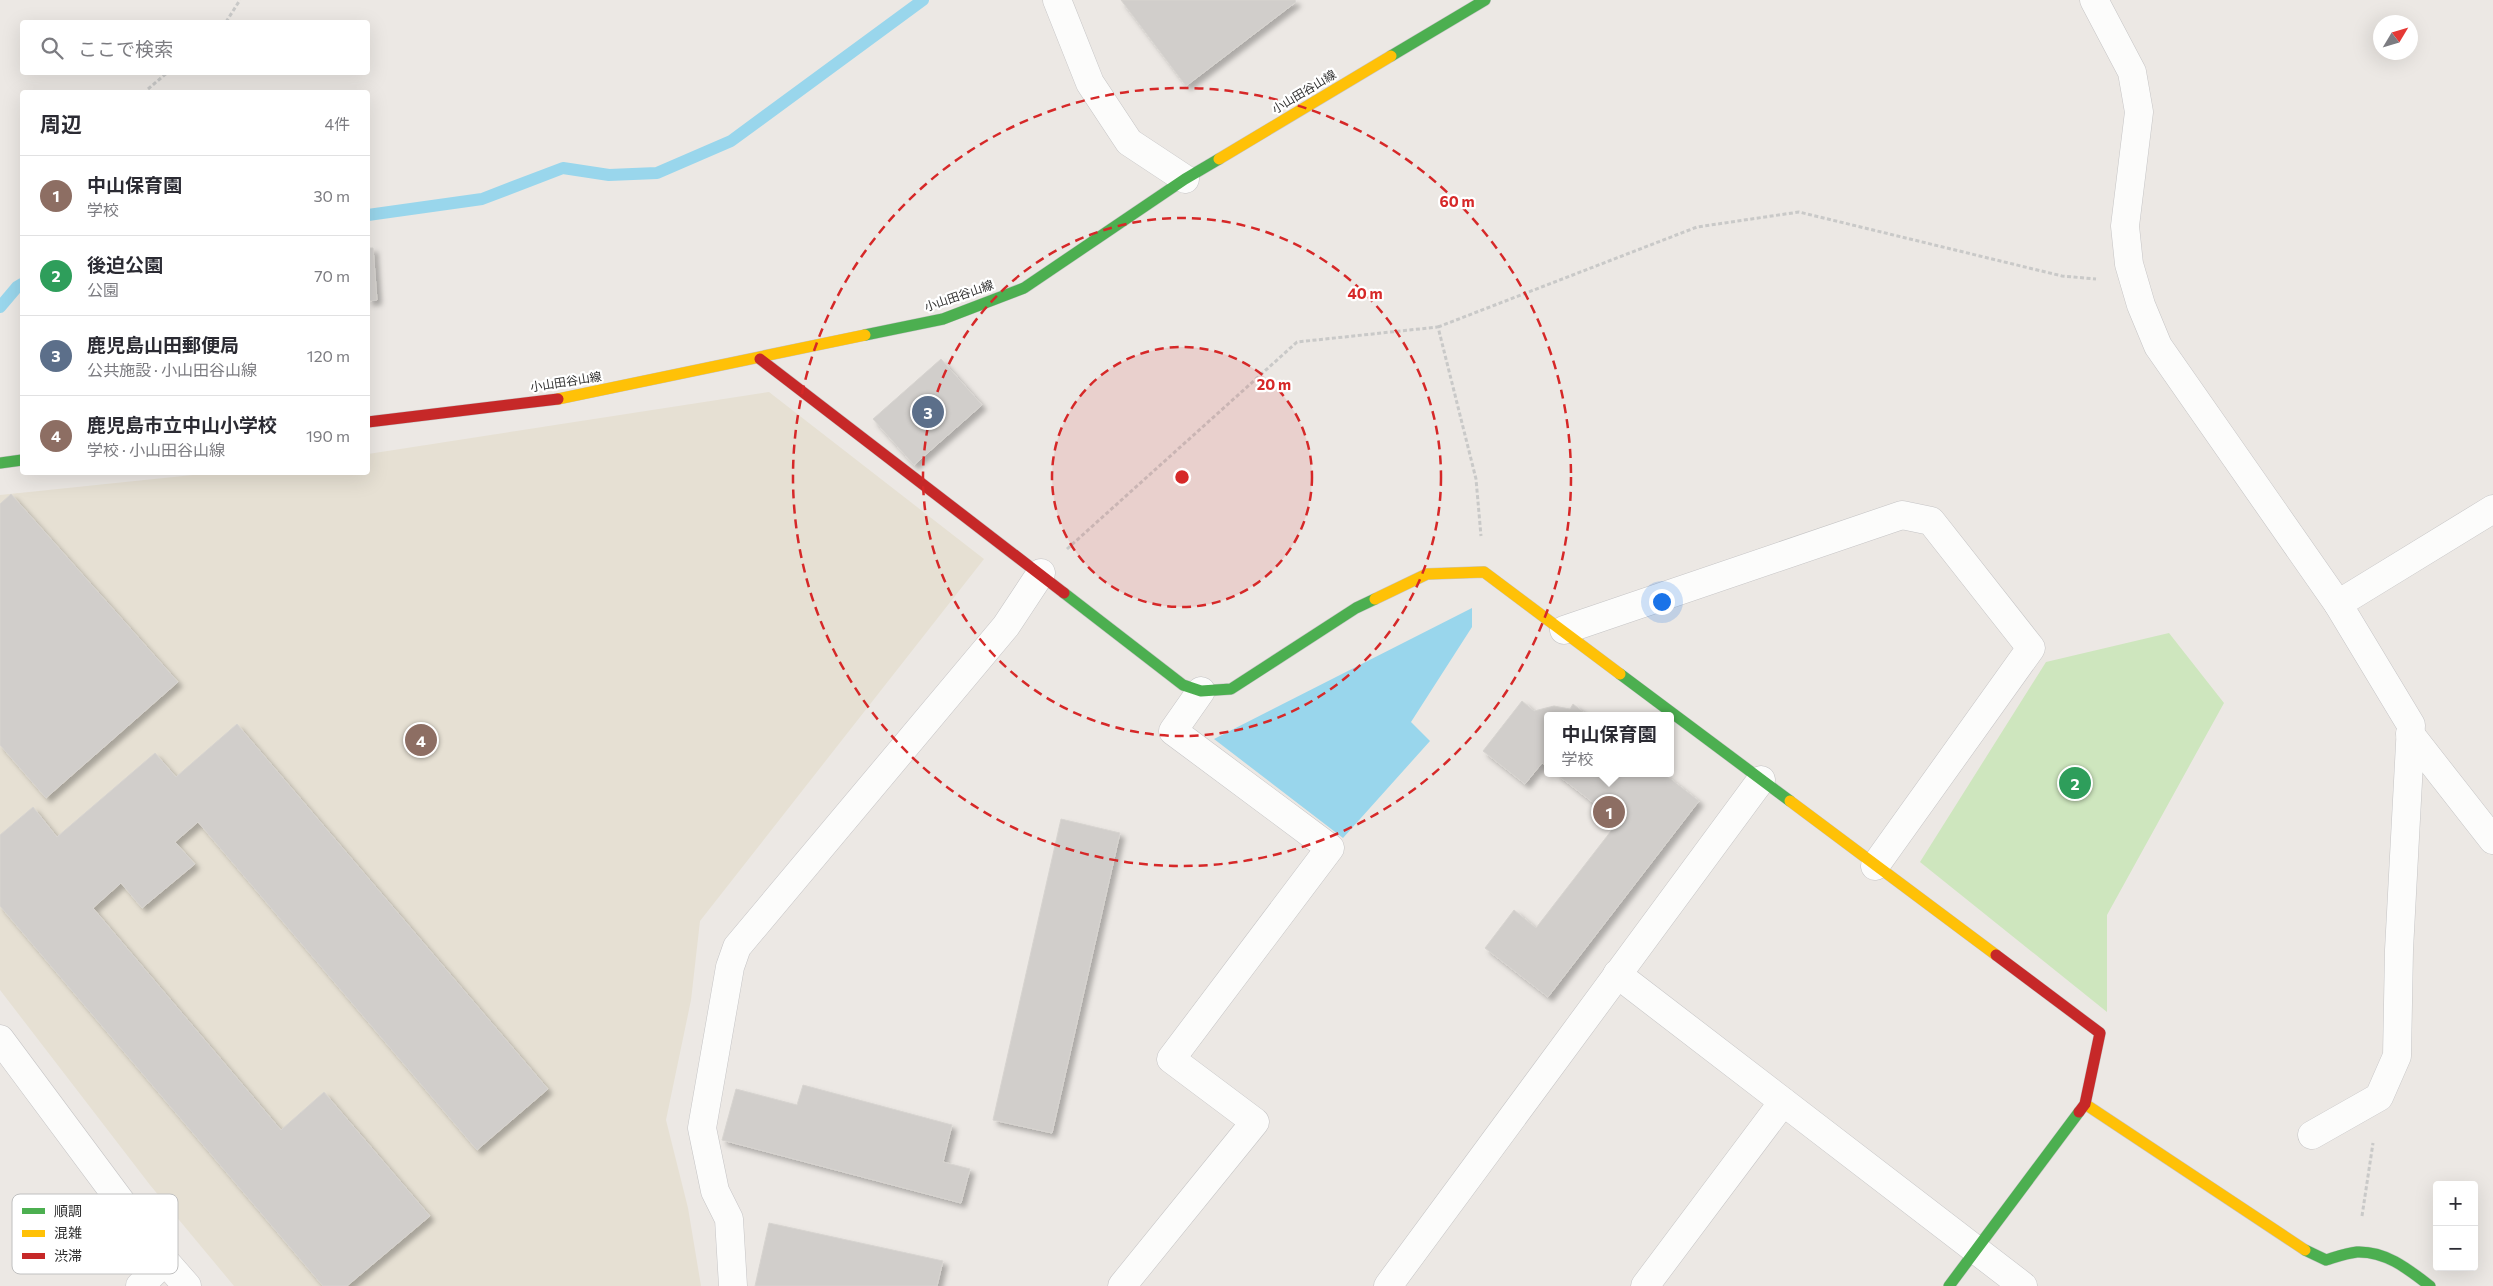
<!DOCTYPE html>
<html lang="ja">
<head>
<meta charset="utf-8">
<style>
	:root { --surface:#fff; --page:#f7f7f7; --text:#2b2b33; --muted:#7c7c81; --line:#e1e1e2; --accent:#706f6e }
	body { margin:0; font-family:Commissioner,"Noto Sans JP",sans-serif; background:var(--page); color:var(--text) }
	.controls { position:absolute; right:15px; bottom:15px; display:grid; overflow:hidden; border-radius:5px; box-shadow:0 5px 20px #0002 }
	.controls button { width:45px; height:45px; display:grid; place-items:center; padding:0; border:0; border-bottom:1px solid var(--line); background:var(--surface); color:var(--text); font:25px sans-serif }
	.compass { position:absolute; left:2373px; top:15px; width:45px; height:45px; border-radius:50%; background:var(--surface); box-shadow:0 5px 20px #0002; rotate:52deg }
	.you { position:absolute; left:1661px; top:601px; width:18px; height:18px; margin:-12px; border:4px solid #fff; border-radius:50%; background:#1a73e8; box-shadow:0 0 0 8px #1a73e833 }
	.badge { display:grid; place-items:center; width:32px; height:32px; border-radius:50%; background:var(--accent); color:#fff; font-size:16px; font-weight:700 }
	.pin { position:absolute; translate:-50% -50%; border:2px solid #fff; box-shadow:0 1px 5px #0006 }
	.popup { position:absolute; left:1544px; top:712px; width:130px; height:65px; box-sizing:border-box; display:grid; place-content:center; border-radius:5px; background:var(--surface); filter:drop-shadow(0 1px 4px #0005); font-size:16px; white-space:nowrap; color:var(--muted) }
	.popup b { font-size:19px; color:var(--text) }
	.popup::after { content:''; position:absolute; left:50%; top:100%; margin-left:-10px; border:10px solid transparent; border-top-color:var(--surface) }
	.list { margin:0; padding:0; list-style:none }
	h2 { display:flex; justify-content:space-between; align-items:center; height:65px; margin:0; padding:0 20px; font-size:21px }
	h2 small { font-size:16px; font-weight:400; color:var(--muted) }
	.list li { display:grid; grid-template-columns:32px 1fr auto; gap:15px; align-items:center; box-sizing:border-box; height:80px; padding:0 20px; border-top:1px solid var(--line) }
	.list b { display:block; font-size:19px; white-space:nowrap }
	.list p { margin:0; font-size:16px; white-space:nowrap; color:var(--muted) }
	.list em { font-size:16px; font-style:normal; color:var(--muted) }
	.icon { flex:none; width:28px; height:28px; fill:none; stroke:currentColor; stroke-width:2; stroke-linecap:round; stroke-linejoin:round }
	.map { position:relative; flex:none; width:2493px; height:1286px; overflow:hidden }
	.search { position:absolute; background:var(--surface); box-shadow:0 5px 20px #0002; left:20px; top:20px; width:350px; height:55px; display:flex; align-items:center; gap:12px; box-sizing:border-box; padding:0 18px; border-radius:5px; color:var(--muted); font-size:19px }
	.panel { position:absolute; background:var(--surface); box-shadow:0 5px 20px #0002; left:20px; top:90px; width:350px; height:385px; border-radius:5px }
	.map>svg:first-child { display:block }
</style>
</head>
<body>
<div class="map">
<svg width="2493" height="1286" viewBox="0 0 2493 1286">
	<defs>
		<filter id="shadow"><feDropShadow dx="4.5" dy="4.5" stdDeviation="2.5" flood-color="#0004"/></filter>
	</defs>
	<rect width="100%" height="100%" fill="#ece8e4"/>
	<polygon fill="#e6e0d3" points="769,392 984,559 700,921 691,1000 666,1120 688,1208 701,1286 234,1286 150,1185 0,990 0,495 212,473 368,472 368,454"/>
	<polygon fill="#cee6be" points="2169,633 2224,703 2107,915 2107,1012 1920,862 2046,662"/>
	<polygon fill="#99d6ec" points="1472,608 1472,627 1411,722 1430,741 1343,838 1214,739"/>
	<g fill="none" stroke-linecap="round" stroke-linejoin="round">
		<g stroke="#99d6ec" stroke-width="12">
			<polyline points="368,215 482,199 563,168 609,175 657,173 731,141 923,0"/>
			<polyline points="0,307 17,287 22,284"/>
		</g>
	</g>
	<g fill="#d1cecb" stroke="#d7d4d0" filter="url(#shadow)">
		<polygon points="1121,0 1295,0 1296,2 1186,86"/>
		<polygon points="368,248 373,248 377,300 368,301"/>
		<polygon points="941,359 982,405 914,465 873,419"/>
		<polygon points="11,494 178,682 46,798 0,745 0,504"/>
		<polygon points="1522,701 1534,711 1554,706 1570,709 1573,704 1588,716 1548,716 1548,767 1542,763 1525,784 1483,751"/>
		<polygon points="237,724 548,1089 477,1150 198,822 175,842 195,864 142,908 121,883 93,908 281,1130 324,1092 430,1216 347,1286 323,1286 0,906 0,835 33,807 57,837 155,753 176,777"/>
		<polygon points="1555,773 1663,773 1699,801 1548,997 1485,948 1514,910 1536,928 1618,822"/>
		<polygon points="1061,819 1120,833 1052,1133 993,1120"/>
		<polygon points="803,1085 952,1125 943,1162 970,1169 961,1203 722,1140 736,1089 797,1105"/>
		<polygon points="769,1223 943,1261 937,1286 755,1286"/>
	</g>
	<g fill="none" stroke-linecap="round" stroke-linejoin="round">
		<defs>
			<g id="street">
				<polyline points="1057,0 1090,83 1129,142 1185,179"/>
				<polyline points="2094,0 2132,72 2139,112 2125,226 2129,264 2141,305 2158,346 2338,604 2411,725 2399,950 2397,1056 2379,1097 2312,1135"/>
				<polyline points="2338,604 2493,509"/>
				<polyline points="1564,630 1902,515 1931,521 2031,648 1875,866"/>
				<polyline points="2410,734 2493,840"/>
				<polyline points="1617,974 2023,1286"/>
				<polyline points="0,1039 165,1261 187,1286"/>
				<polyline points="140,1286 165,1261"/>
				<polyline points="733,1286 729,1219 715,1191 702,1128 730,967 737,947 1006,626 1041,573"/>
				<polyline points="1122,1286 1255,1122 1171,1059 1330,848 1173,731 1201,691"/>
				<polyline points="1388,1286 1761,780"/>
				<polyline points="1645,1286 1783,1102"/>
			</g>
			<g id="fast">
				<polyline points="1391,56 1485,0"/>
				<polyline points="865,335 943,319 1024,288 1185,179 1219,159"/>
				<polyline points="0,463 22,460"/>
				<polyline points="1064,593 1183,685 1201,691 1231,689 1356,608 1375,599"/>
				<polyline points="1620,674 1790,801"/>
				<path d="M2305,1250L2326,1260C2336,1257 2347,1253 2357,1252C2386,1251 2408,1269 2430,1286"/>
				<polyline points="1949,1286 2079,1112"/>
			</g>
			<g id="slow">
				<polyline points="1219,159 1391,56"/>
				<polyline points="558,399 865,335"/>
				<polyline points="1375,599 1427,574 1484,572 1620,674"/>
				<polyline points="1790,801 1996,955"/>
				<polyline points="2085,1104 2305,1250"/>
			</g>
			<g id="jam">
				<polyline points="760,359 1064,593"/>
				<polyline points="368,422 558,399"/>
				<polyline points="1996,955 2100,1033 2085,1104 2079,1112"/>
			</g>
		</defs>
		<use href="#street" stroke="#c5c4c5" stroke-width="29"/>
		<use href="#fast" stroke="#c5c4c5" stroke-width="12"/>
		<use href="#slow" stroke="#c5c4c5" stroke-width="12"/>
		<use href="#jam" stroke="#c5c4c5" stroke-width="12"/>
		<g stroke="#c9c9c8" stroke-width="3" stroke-dasharray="4 2.5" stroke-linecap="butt">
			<polyline points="226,22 240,0"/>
			<polyline points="148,89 168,72"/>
			<polyline points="1438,327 1697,227 1799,212 2062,276 2096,279"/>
			<polyline points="1067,549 1297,342 1438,327 1476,479 1481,536"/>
			<polyline points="2362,1216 2373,1143"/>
		</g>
		<use href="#street" stroke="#fcfcfb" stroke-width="28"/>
		<use href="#fast" stroke="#4caf50" stroke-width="11"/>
		<use href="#slow" stroke="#ffc107" stroke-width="11"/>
		<use href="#jam" stroke="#c62828" stroke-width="11"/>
	</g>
	<circle cx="1182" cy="477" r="130" fill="#d62828" fill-opacity=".12"/>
	<g fill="none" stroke="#d62828" stroke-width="2.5" stroke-dasharray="9 6">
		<circle cx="1182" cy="477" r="130"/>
		<circle cx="1182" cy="477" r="259"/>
		<circle cx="1182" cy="477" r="389"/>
	</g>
	<g text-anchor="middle" stroke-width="4.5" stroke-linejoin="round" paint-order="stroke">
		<g font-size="12" fill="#2e2e2e" stroke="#fff">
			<text transform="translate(1304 92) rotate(-31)" y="4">小山田谷山線</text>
			<text transform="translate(959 296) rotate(-19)" y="4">小山田谷山線</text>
			<text transform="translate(566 382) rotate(-9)" y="4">小山田谷山線</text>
		</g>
	</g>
	<rect x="12" y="1194" width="166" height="80" rx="8" fill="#fff" stroke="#c0c0c0" stroke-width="1"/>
	<rect x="22" y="1208" width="23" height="6" fill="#4caf50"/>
	<rect x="22" y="1230" width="23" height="7" fill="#ffc107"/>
	<rect x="22" y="1253" width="23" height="6" fill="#c62828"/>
	<g font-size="14" fill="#2e2e2e">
		<text x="54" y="1216">順調</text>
		<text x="54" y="1238">混雑</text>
		<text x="54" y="1261">渋滞</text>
	</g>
	<circle cx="1182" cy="477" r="8" fill="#d62828" stroke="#fff" stroke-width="2.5"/>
	<g font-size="15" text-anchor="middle" font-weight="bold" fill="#d62828" stroke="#fff" stroke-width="4.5" stroke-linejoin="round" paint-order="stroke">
		<text x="1457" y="207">60 m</text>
		<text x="1365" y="299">40 m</text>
		<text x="1274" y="390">20 m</text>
	</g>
</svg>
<div class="controls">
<button>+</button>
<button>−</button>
</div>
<svg class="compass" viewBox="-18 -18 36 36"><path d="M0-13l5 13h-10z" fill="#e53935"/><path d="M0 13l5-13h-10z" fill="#7c7c81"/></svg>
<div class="you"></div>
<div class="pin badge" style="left:1609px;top:812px;background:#8d6e63">1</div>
<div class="popup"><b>中山保育園</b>学校</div>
<div class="pin badge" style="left:2075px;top:783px;background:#2e9e5b">2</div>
<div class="pin badge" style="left:928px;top:412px;background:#5c6f8a">3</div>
<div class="pin badge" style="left:421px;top:740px;background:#8d6e63">4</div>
<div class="search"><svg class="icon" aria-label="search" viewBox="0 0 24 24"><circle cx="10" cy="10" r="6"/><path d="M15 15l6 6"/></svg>ここで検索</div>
<section class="panel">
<h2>周辺<small>4件</small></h2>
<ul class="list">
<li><span class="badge" style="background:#8d6e63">1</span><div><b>中山保育園</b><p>学校</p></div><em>30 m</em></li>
<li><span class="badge" style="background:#2e9e5b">2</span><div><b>後迫公園</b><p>公園</p></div><em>70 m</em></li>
<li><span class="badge" style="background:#5c6f8a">3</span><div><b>鹿児島山田郵便局</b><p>公共施設 · 小山田谷山線</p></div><em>120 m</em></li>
<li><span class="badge" style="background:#8d6e63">4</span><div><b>鹿児島市立中山小学校</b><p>学校 · 小山田谷山線</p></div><em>190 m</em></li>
</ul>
</section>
</div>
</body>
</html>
